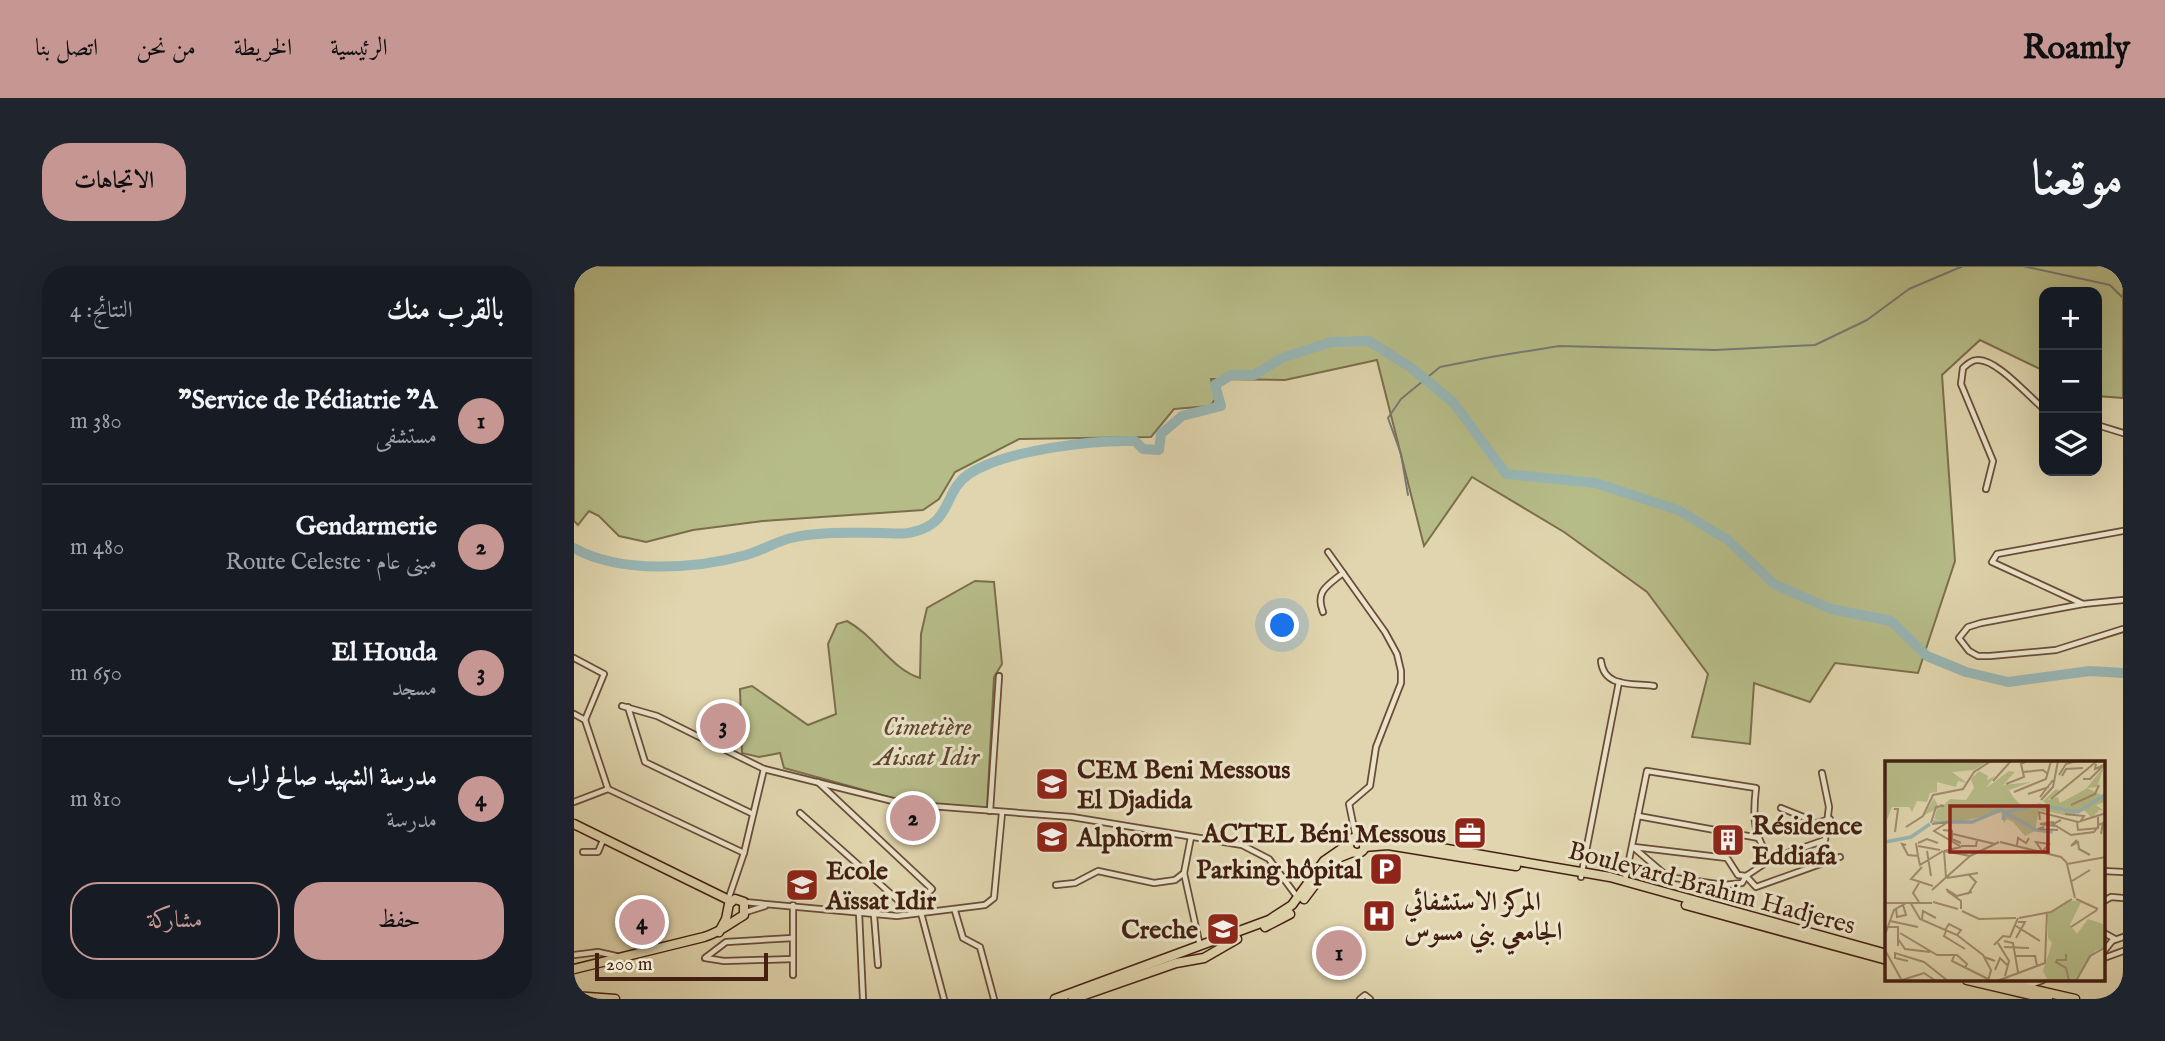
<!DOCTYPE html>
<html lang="ar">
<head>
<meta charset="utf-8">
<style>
	:root { --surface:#171b24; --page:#20242c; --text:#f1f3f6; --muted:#9ea1a6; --line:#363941; --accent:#c59692 }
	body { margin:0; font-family:"IM FELL English",Amiri,serif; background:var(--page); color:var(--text); direction:rtl }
	.controls { position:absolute; right:21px; top:21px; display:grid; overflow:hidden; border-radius:14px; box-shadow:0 7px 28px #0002 }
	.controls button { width:63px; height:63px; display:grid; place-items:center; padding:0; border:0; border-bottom:2px solid var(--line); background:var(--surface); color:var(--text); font:35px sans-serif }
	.scale { position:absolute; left:21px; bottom:18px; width:173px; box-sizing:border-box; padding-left:7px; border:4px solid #421f11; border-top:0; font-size:19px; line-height:24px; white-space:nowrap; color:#421f11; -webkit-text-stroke:5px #ebe4ca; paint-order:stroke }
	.you { position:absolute; left:709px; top:360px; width:24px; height:24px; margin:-18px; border:5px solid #fff; border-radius:50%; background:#1a73e8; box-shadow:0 0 0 10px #1a73e833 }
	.badge { display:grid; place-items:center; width:46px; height:46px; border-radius:50%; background:var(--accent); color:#111; font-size:23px; font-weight:700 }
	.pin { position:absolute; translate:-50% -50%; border:4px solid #fff; box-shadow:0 2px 7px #0006 }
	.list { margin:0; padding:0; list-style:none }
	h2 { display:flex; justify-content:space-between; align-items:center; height:91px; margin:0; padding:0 28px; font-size:30px }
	h2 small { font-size:23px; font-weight:400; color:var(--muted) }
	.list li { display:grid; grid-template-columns:46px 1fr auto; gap:21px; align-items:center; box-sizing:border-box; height:126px; padding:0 28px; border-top:2px solid var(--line) }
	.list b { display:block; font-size:26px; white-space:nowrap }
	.list p { margin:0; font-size:23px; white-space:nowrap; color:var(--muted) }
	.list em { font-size:23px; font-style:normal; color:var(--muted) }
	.actions { display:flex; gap:14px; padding:21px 28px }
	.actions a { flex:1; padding:16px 0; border:2px solid var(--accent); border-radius:28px; text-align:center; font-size:24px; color:var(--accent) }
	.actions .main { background:var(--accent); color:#111 }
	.icon { flex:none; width:38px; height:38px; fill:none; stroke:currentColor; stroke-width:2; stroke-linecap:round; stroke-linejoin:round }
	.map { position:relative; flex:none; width:1549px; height:733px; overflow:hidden; direction:ltr; border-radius:28px }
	header { display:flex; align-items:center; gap:42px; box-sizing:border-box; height:98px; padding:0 35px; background:var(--accent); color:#111 }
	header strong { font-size:33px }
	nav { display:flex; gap:38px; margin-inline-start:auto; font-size:24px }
	.intro { display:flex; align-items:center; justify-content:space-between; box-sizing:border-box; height:168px; padding:0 42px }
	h1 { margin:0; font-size:49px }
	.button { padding:18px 32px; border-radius:28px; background:var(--accent); color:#111; font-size:24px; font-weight:700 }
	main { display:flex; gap:42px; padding:0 42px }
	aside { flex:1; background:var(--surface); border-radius:28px; box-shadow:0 7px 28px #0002 }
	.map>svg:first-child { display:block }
</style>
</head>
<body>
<header>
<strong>Roamly</strong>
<nav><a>الرئيسية</a><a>الخريطة</a><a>من نحن</a><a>اتصل بنا</a></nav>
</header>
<div class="intro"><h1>موقعنا</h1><a class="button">الاتجاهات</a></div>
<main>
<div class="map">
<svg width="1549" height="733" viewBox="0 0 1549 733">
	<rect width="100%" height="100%" fill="#e0d5ae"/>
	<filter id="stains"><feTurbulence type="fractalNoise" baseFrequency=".00286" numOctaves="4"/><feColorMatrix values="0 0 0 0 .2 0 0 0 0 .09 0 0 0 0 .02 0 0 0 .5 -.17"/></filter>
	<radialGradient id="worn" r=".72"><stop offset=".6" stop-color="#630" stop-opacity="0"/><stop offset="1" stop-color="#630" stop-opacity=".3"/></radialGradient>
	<g fill="#b6bc88" stroke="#7c6e4c" stroke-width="2">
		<polygon points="0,0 1549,0 1549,132 1523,130 1523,26 1470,26 1470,105 1406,74 1368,109 1381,295 1344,407 1261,397 1236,436 1180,417 1176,478 1118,471 1134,408 1073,326 990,266 898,211 850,280 803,94 711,114 637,113 642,132 636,140 600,143 577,171 445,173 381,206 365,233 349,244 189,255 119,264 72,276 45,270 25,250 15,245 4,259 0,255"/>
		<path d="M401,315L420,316L428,398L420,411L413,543L333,536L210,502L206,487L185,491L168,487L166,423L178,420L234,459L262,448L254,378L263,358L273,355C301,370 317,403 346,412L347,368L353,342Z"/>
	</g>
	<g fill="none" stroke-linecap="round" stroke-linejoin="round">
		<g stroke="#767a73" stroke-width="2">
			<polyline points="1449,0 1536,19 1549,32"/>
			<polyline points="834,229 827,188 814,152 827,133 866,101 917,91 985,80 1141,84 1241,79 1293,54 1335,23 1389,0"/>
		</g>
		<path stroke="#98b6b5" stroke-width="10" d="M0,282C46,308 122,303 172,289C187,285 201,276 217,272C244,265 279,267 307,267C317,267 330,269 339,266C379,257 369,225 395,208C432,184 517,174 561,175L569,183L585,184L587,168L608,150L647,140L641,119L657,109H680L708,92L757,76L795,75L836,101L879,136L932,208L1022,217L1104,244L1154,274L1200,318L1257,343L1317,355L1353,390L1392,406L1434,416L1516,405L1549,407"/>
		<defs>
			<g id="minor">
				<polyline points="1523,159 1549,167"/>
				<path d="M1412,223L1419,195L1387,118L1389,102C1394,98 1397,94 1403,94C1422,92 1455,131 1470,143"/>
				<polyline points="1549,265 1423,288 1418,296 1509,338 1549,334"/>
				<polyline points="754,286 811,366 823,388 827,405 827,417 802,481 796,520 775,538 782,572"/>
				<polyline points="1509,338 1407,357 1394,361 1385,372 1395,385 1404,390 1416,390 1482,384 1549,363"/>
				<path d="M749,346C741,325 753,320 769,307"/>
				<polyline points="0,392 30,408 11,454 34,523 170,587"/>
				<path d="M1027,395C1030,422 1058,417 1080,420"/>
				<polyline points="48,440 83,450 190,503 331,538 498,551 668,579 695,593 724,632"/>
				<polyline points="54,441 71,496 179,548"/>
				<polyline points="0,448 11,454"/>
				<polyline points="244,516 358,623 335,644"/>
				<polyline points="0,536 34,523"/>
				<polyline points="1207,542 1237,554 1239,558 1256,553"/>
				<polyline points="416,545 425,410"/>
				<polyline points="226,547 335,644"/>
				<polyline points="1064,550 1185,572"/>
				<polyline points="1059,581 1094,611 1150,619 1168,617 1172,610 1182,621 1266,591"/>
				<polyline points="1060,581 1153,592 1164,609 1172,610 1199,592"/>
				<polyline points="9,586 24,586 29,574"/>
				<polyline points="1530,605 1549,606"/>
				<polyline points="610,607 626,680"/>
				<polyline points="1007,611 1045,416"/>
				<path d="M1051,614L1073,505L1182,522C1179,546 1178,575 1199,592L1251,574L1255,541L1248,507"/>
				<polyline points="482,619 501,617 524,605 580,617 601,614 610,607 617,571"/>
				<polyline points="154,634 170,587 190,503"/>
				<polyline points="1530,635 1537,631 1549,632"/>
				<polyline points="170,636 323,650 411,639 420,632 428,547"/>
				<polyline points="381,645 389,672 406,681 420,733"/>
				<polyline points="172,646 191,640"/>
				<polyline points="285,647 289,733"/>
				<polyline points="347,647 370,733"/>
				<polyline points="300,649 304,699"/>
				<polyline points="1530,667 1541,673"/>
				<polyline points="1530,685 1538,675 1549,671"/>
				<polyline points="0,689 24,686 42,690"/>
				<polyline points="1530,692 1549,685"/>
				<polyline points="219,693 150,695 131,692 152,676 219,672"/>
				<polyline points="219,709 219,639"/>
				<polyline points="1442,714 1456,718"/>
				<polyline points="1452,721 1469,714"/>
				<polyline points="786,733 791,729 796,733"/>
			</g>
			<g id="primary">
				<polyline points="0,558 157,635"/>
				<circle cx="783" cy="579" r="8"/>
				<polyline points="787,573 815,573 1036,611 1313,688"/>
				<polyline points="790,581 814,579 942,600"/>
				<polyline points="730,633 759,594 779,586"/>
				<polyline points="1112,639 1313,694"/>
				<polyline points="691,661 716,648"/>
				<path d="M0,703L130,671C147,666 156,657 170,649V636L161,633L155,638L152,653L145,666"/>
				<polyline points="1393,714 1474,733"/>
				<polyline points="1418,714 1501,733"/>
				<polyline points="0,730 41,733"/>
				<polyline points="481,733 695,654 718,639 750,595 776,577"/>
				<polyline points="499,733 602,697 630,692 663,673"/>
			</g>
		</defs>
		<use href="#minor" stroke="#6a4c38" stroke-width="8"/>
		<use href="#primary" stroke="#421f11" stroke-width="11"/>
		<use href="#minor" stroke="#ebe4ca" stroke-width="4.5"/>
		<use href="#primary" stroke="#e0d5ae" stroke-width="8"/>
	</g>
	<defs>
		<symbol id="school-square" viewBox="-11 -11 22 22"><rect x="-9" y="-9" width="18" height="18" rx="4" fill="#8f2418" stroke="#ebe4ca"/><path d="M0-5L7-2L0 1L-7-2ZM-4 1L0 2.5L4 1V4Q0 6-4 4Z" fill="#fff"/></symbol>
		<symbol id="office-square" viewBox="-11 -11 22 22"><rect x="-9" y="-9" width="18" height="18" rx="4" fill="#8f2418" stroke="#ebe4ca"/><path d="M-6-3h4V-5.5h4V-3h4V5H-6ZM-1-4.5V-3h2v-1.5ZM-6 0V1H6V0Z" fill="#fff"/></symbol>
		<symbol id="building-square" viewBox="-11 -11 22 22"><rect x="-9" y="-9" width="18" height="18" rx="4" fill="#8f2418" stroke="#ebe4ca"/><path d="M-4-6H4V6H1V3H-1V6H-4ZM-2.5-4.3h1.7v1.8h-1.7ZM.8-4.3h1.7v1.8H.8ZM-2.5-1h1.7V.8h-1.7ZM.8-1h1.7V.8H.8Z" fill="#fff"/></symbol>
		<symbol id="parking-square" viewBox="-11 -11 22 22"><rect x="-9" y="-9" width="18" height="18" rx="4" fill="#8f2418" stroke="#ebe4ca"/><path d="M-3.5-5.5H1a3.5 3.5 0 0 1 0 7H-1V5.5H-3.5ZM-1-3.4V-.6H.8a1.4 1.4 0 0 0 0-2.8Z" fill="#fff"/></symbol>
		<symbol id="hospital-square" viewBox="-11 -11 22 22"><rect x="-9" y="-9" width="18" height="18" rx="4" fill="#8f2418" stroke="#ebe4ca"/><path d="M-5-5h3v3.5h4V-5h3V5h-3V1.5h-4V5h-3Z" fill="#fff"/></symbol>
	</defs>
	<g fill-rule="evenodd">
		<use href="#school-square" x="459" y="499" width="38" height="38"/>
		<use href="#office-square" x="877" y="548" width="38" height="38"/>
		<use href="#school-square" x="459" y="552" width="38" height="38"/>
		<use href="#building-square" x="1135" y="555" width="38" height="38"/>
		<use href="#parking-square" x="793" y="584" width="38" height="38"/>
		<use href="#school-square" x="209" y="600" width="38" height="38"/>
		<use href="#hospital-square" x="786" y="631" width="38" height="38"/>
		<use href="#school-square" x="630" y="644" width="38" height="38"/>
	</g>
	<g text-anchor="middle" stroke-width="6" stroke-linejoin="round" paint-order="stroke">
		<g font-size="26" font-style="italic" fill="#5f462f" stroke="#ebe4ca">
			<text x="353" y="469">Cimetière<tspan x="353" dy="30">Aissat Idir</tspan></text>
		</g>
		<g font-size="26" font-weight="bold" fill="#421f11" stroke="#ebe4ca" text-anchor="start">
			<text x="503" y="512">CEM Beni Messous<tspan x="503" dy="30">El Djadida</tspan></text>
			<text x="1178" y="568">Résidence<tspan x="1178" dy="30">Eddiafa</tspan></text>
			<text x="872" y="576" text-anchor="end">ACTEL Béni Messous</text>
			<text x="503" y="580">Alphorm</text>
			<text x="788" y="612" text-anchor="end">Parking hôpital</text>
			<text x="252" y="613">Ecole<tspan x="252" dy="30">Aïssat Idir</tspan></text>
			<text x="830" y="644">المركز الاستشفائي<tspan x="830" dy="30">الجامعي بني مسوس</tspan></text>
			<text x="624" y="672" text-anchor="end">Creche</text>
		</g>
		<g font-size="26" fill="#421f11" stroke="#ebe4ca">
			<text transform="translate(1138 621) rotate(15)" y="9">Boulevard Brahim Hadjeres</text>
		</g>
	</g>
	<g transform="translate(1311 495)">
		<rect width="220" height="220" fill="#e0d5ae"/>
		<path d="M0,0H103L89,9L67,11L82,22L73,20L71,26L52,21V31L45,32L42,41L32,40L27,51L24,46H7L2,59ZM220,4L212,26L202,27L220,36V41L211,44L219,50L214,49L207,57L199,49L185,55L154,49L150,70L140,75L128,61L122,58L119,62L116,51L70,62L49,58L52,48L39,54L49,37L55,48L65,38L81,39L89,27L86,18L94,10L103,15L102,19L110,15L101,27L124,10L130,11L118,24L146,21L124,29L129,37L135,43H161L158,40L171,28L175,30L163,39L173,36L175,42L201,28ZM183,139L196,141L185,164L192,173L203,158L218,163L220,186L210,190L191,220H163L158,210L167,182L163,177V152Z" fill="#b6bc88"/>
		<path fill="none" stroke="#98b6b5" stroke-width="3.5" d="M118,59L120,51L154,44L193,51L221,33M48,61H87L116,49L151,69L168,71M0,81L26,76L45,63"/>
		<path fill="none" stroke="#a18c6f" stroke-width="2" d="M138,11L158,9L163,13M174,14L181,3L191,0M177,15L181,8L198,7M198,18H205L219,4L210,8L211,3M108,20L126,0M121,23L139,16L136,3L142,0M129,31L161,18L166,0M143,33L164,26M155,36L168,19M166,38L212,0M156,39L168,26L173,0M186,44L210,33L214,24M9,48H13L10,71M180,53L199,55L195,61M213,56V64L218,62L216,73M155,59L154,51L193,61L221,52M176,59L168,63L186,74L209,71L215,63M169,61L155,63L170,65M192,61L193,69L214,67M46,62L51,46L59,45L55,44M47,63L63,61L49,70L75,85M21,66L38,55L48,34L78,28L89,11L106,0M159,66L153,68L173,69M58,69L67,70V78L76,82M68,73L110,83M192,79L186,85L193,81L194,88L205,94M115,81L176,96L182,102M33,82L42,78L53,82M21,84L17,83L23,94L33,95L31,82M132,84L133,77L141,82L144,77M33,85L55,89M76,85H91L92,79M76,86L59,90L85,95M42,90L46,115M59,90L61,116M157,90L151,81L164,83L158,90M33,95L35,104L58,90M85,95L114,81M37,106L26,118L48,125M62,117L93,112M187,120L205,109M61,128L72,135L87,131M47,129L85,95M62,130L76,140V148M83,133L91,121L84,114M190,137L182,103L221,96M191,138L213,148M25,141L35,158L72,174L98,194L106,209L103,220M34,141L28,132L34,122M48,141L73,148M0,142H47M11,147L12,156L21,154L18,144M77,150L94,158L131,157M134,157L166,151L187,138M37,158L38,150L51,157M5,160L33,166M131,165L155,180M0,166H13V185M186,166L212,149M60,169L64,163L76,169L72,174M61,170L59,175L80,188M1,171L9,149L21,142M15,172L52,194H72L82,203L80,207M131,177L140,161H133M13,178L20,188L45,191M119,180L128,182L133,211M113,182L124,200L120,215M109,184L118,175L125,176L133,157M119,186L144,187M0,189L16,218M181,193V199H172L171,201L181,207L184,220M69,195L67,200L103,218M131,195H150L152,205M108,199L99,196L110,200M23,200L10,197V192L39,201L63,220M110,209L115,197L122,204M17,219L39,212L51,220M112,220L160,202L162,151M191,220L205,195L221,186"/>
		<path fill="#8f2418" fill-opacity="0.15" stroke="#8f2418" stroke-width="3.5" d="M65,45H163V91H65Z"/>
		<rect width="220" height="220" fill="none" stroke="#421f11" stroke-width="3.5"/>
	</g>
	<rect width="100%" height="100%" filter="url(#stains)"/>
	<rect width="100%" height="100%" fill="url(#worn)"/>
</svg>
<div class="controls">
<button>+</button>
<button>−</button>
<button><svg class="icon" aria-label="layers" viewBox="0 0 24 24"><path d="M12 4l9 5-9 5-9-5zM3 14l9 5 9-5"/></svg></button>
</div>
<div class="scale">200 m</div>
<div class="you"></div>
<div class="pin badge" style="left:765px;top:687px">1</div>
<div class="pin badge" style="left:339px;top:552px">2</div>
<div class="pin badge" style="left:149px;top:460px">3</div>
<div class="pin badge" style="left:68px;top:656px">4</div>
</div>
<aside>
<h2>بالقرب منك<small>النتائج: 4</small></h2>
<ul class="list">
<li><span class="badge">1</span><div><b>Service de Pédiatrie &quot;A&quot;</b><p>مستشفى</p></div><em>380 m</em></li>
<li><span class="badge">2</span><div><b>Gendarmerie</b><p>مبنى عام · Route Celeste</p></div><em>480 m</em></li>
<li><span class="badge">3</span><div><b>El Houda</b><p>مسجد</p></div><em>650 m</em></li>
<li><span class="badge">4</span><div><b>مدرسة الشهيد صالح لراب</b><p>مدرسة</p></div><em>810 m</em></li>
</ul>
<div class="actions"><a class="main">حفظ</a><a>مشاركة</a></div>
</aside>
</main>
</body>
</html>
